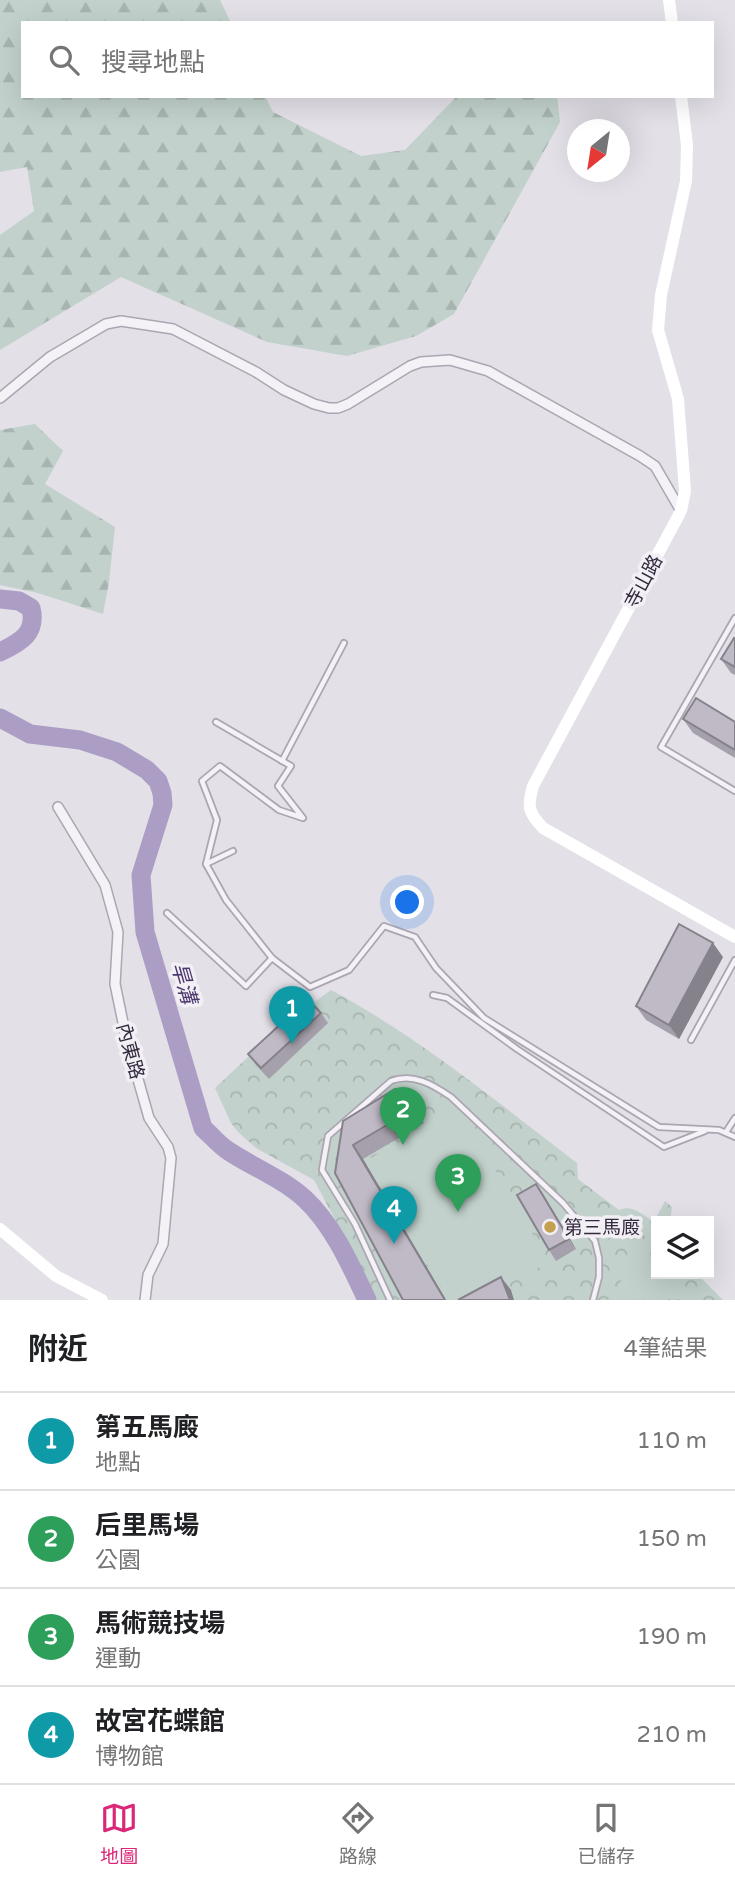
<!DOCTYPE html>
<html lang="zh-TW">
<head>
<meta charset="utf-8">
<style>
	:root { --surface:#fff; --page:#f6f6f6; --text:#202124; --muted:#757577; --line:#e0e0e0; --accent:#db2777 }
	body { margin:0; font-family:"Varela Round","Noto Sans TC",sans-serif; background:var(--page); color:var(--text) }
	.controls { position:absolute; right:21px; bottom:21px; display:grid; overflow:hidden; border-radius:0px; box-shadow:0 7px 28px #0002 }
	.controls button { width:63px; height:63px; display:grid; place-items:center; padding:0; border:0; border-bottom:2px solid var(--line); background:var(--surface); color:var(--text); font:35px sans-serif }
	.compass { position:absolute; left:567px; top:119px; width:63px; height:63px; border-radius:50%; background:var(--surface); box-shadow:0 7px 28px #0002; rotate:210deg }
	.you { position:absolute; left:408px; top:903px; width:24px; height:24px; margin:-18px; border:5px solid #fff; border-radius:50%; background:#1a73e8; box-shadow:0 0 0 10px #1a73e833 }
	.badge { display:grid; place-items:center; width:46px; height:46px; border-radius:50%; background:var(--accent); color:#fff; font-size:23px; font-weight:700 }
	.pin { position:absolute; translate:-50% -58px; filter:drop-shadow(0 2px 4px #0008) }
	.pin::after { content:''; position:absolute; top:37px; width:24px; height:21px; background:inherit; clip-path:polygon(0 0,100% 0,50% 100%) }
	.list { margin:0; padding:0; list-style:none }
	h2 { display:flex; justify-content:space-between; align-items:center; height:91px; margin:0; padding:0 28px; font-size:30px }
	h2 small { font-size:23px; font-weight:400; color:var(--muted) }
	.list li { display:grid; grid-template-columns:46px 1fr auto; gap:21px; align-items:center; box-sizing:border-box; height:98px; padding:0 28px; border-top:2px solid var(--line) }
	.list b { display:block; font-size:26px; white-space:nowrap }
	.list p { margin:0; font-size:23px; white-space:nowrap; color:var(--muted) }
	.list em { font-size:23px; font-style:normal; color:var(--muted) }
	.icon { flex:none; width:38px; height:38px; fill:none; stroke:currentColor; stroke-width:2; stroke-linecap:round; stroke-linejoin:round }
	.map { position:relative; flex:none; width:735px; height:1300px; overflow:hidden }
	.search { position:absolute; background:var(--surface); box-shadow:0 7px 28px #0002; left:21px; right:21px; top:21px; height:77px; display:flex; align-items:center; gap:18px; box-sizing:border-box; padding:0 24px; border-radius:0px; color:var(--muted); font-size:26px }
	.sheet { height:483px; background:var(--surface) }
	nav { display:flex; justify-content:space-around; align-items:center; box-sizing:border-box; height:98px; border-top:2px solid var(--line); background:var(--surface); font-size:19px; color:var(--muted) }
	nav a { display:grid; justify-items:center; gap:4px }
	nav .on { color:var(--accent) }
	.map>svg:first-child { display:block }
</style>
</head>
<body>
<div class="map">
<svg width="735" height="1300" viewBox="0 0 735 1300">
	<defs>
		<pattern id="forest-firs" width="22" height="20" patternUnits="userSpaceOnUse" patternTransform="scale(1.75)"><rect width="22" height="20" fill="#c2d1cb"/><path d="M5 1l3.5 6h-7zM16 11l3.5 6h-7z" fill="#a7b4af"/></pattern>
		<pattern id="park-crowns" width="20" height="18" patternUnits="userSpaceOnUse" patternTransform="scale(1.75)"><rect width="20" height="18" fill="#c2d1cb"/><path d="M2 6a3 3 0 1 1 6 0M12 15a3 3 0 1 1 6 0" fill="none" stroke="#a7b4af"/></pattern>
	</defs>
	<rect width="100%" height="100%" fill="#e3e0e8"/>
	<g fill="url(#forest-firs)">
		<polygon points="0,0 220,0 231,23 23,23 23,96 265,96 273,112 361,156 405,150 457,96 557,96 560,122 454,314 416,336 347,356 267,342 121,277 0,350 0,235 34,211 27,167 0,172"/>
		<polygon points="35,424 63,451 45,484 115,527 109,582 103,614 38,593 0,585 0,430"/>
	</g>
	<path fill="url(#park-crowns)" d="M331,990C419,1037 497,1102 577,1163L578,1179L619,1210C632,1204 643,1215 654,1222L665,1201L672,1207L670,1221H656V1274H697L723,1300H374L365,1276L314,1180L256,1148L238,1132L231,1123L215,1088L280,1027Z"/>
	<g fill="#c2d1cb">
		<polygon points="458,1107 549,1262 479,1300 449,1300 366,1161"/>
		<polygon points="637,1258 656,1271 656,1274 660,1274 697,1299 608,1300"/>
	</g>
	<g fill="none" stroke-linecap="round" stroke-linejoin="round">
		<g stroke="#ac9dc5" stroke-width="19">
			<path d="M0,599L19,601L31,608C37,633 21,642 0,652"/>
			<path d="M0,718L30,734L80,740L117,752L147,770L158,781L162,793L163,805L141,875L145,932L203,1128C211,1135 218,1144 227,1150C252,1167 282,1178 305,1199C333,1225 351,1266 367,1300"/>
		</g>
		<defs>
			<g id="lane">
				<polyline points="735,618 661,747 735,791"/>
				<polyline points="216,722 291,766 278,786 303,818 279,810 220,766 202,781 217,820 206,864 226,900 272,958 310,987 349,970 384,926 415,937 436,968 484,1018 659,1127 719,1130 735,1137"/>
				<polyline points="282,761 344,643"/>
				<polyline points="206,864 233,851"/>
				<polyline points="167,913 246,986 272,958"/>
				<polyline points="433,995 447,998 517,1049 664,1147 705,1131"/>
				<polyline points="691,1040 735,960"/>
				<polyline points="726,1132 735,1118"/>
				<path d="M390,1300L355,1224L322,1170L328,1136L391,1081C413,1073 432,1084 451,1097L563,1203L595,1241L599,1258V1277L593,1300"/>
			</g>
			<g id="street">
				<polyline points="0,398 50,357 106,324 121,321 173,329 256,372 284,390 314,404 329,408 338,408 348,404 410,366 421,362 450,360 488,371 640,456 655,466 681,511"/>
				<polyline points="58,807 105,885 118,932 115,984 126,1037 149,1118 168,1147 171,1158 163,1244 148,1275 145,1300"/>
			</g>
		</defs>
		<use href="#lane" stroke="#aba6b2" stroke-width="8"/>
		<use href="#street" stroke="#aba6b2" stroke-width="12"/>
		<use href="#lane" stroke="#f4f2f6" stroke-width="4.5"/>
		<use href="#street" stroke="#f4f2f6" stroke-width="9"/>
		<g stroke="#fff" stroke-width="12">
			<polyline points="669,0 672,23"/>
			<path d="M681,96L687,145L686,181L661,295L658,330L678,399L685,491L681,511L533,786C527,807 528,812 543,828L735,937"/>
			<polyline points="0,1229 56,1276 102,1300"/>
		</g>
	</g>
	<g fill="#a5a0ab">
		<polygon points="735,639 735,675 731,673 721,659"/>
		<polygon points="683,719 735,722 735,758 693,733"/>
		<polygon points="723,957 679,1039 646,1020 636,1006"/>
		<polygon points="321,1013 328,1023 269,1079 256,1065 248,1054"/>
		<polygon points="414,1109 424,1123 363,1159 446,1300 403,1300 343,1121"/>
		<polygon points="536,1184 576,1249 556,1261 549,1250"/>
	</g>
	<g fill="#86828b">
		<polygon points="713,943 723,957 679,1039 669,1025"/>
		<polygon points="353,1145 363,1159 446,1300 445,1300"/>
		<polygon points="536,1184 543,1194 576,1249 569,1239"/>
		<polygon points="501,1277 511,1290 514,1300 510,1300"/>
	</g>
	<g fill="#c0bac7" stroke="#86828b" stroke-width="2">
		<polygon points="734,638 735,639 735,667 721,659"/>
		<polygon points="696,698 735,722 735,750 683,719"/>
		<polygon points="679,924 713,943 669,1025 636,1006"/>
		<polygon points="308,999 321,1013 261,1068 248,1054"/>
		<polygon points="395,1089 414,1109 353,1145 445,1300 403,1300 335,1173 343,1121"/>
		<polygon points="536,1184 569,1239 549,1250 517,1195"/>
		<polygon points="501,1277 510,1300 458,1300"/>
	</g>
	<circle fill="#c39f4e" stroke="#f2eff5" stroke-width="2.5" cx="550" cy="1227" r="7"/>
	<g text-anchor="middle" stroke-width="7" stroke-linejoin="round" paint-order="stroke">
		<g font-size="19" fill="#332a3e" stroke="#f2eff5">
			<text transform="translate(643 581) rotate(-62)" y="7">寺山路</text>
			<text transform="translate(131 1051) rotate(75)" y="7">內東路</text>
		</g>
		<g font-size="19" fill="#332a3e" stroke="#f2eff5" text-anchor="start">
			<text x="564" y="1234">第三馬廄</text>
		</g>
		<g font-size="21" font-style="italic" fill="#4d376e" stroke="#f2eff5">
			<text transform="translate(184 983) rotate(74)" y="7">旱溝</text>
		</g>
	</g>
</svg>
<div class="controls">
<button><svg class="icon" aria-label="layers" viewBox="0 0 24 24"><path d="M12 4l9 5-9 5-9-5zM3 14l9 5 9-5"/></svg></button>
</div>
<svg class="compass" viewBox="-18 -18 36 36"><path d="M0-13l5 13h-10z" fill="#e53935"/><path d="M0 13l5-13h-10z" fill="#757577"/></svg>
<div class="you"></div>
<div class="pin badge" style="left:292px;top:1044px;background:#0f9aa8">1</div>
<div class="pin badge" style="left:403px;top:1145px;background:#2e9e5b">2</div>
<div class="pin badge" style="left:458px;top:1212px;background:#2e9e5b">3</div>
<div class="pin badge" style="left:394px;top:1244px;background:#0f9aa8">4</div>
<div class="search"><svg class="icon" aria-label="search" viewBox="0 0 24 24"><circle cx="10" cy="10" r="6"/><path d="M15 15l6 6"/></svg>搜尋地點</div>
</div>
<section class="sheet">
<h2>附近<small>4筆結果</small></h2>
<ul class="list">
<li><span class="badge" style="background:#0f9aa8">1</span><div><b>第五馬廄</b><p>地點</p></div><em>110 m</em></li>
<li><span class="badge" style="background:#2e9e5b">2</span><div><b>后里馬場</b><p>公園</p></div><em>150 m</em></li>
<li><span class="badge" style="background:#2e9e5b">3</span><div><b>馬術競技場</b><p>運動</p></div><em>190 m</em></li>
<li><span class="badge" style="background:#0f9aa8">4</span><div><b>故宮花蝶館</b><p>博物館</p></div><em>210 m</em></li>
</ul>
</section>
<nav>
<a class="on"><svg class="icon" aria-label="map" viewBox="0 0 24 24"><path d="M3 6l6-2 6 2 6-2v14l-6 2-6-2-6 2zM9 4v14M15 6v14"/></svg>地圖</a>
<a><svg class="icon" aria-label="directions" viewBox="0 0 24 24"><path d="M12 3l9 9-9 9-9-9zM9 14v-3h6M13 9l2 2-2 2"/></svg>路線</a>
<a><svg class="icon" aria-label="saved" viewBox="0 0 24 24"><path d="M7 4h10v16l-5-4-5 4z"/></svg>已儲存</a>
</nav>
</body>
</html>
